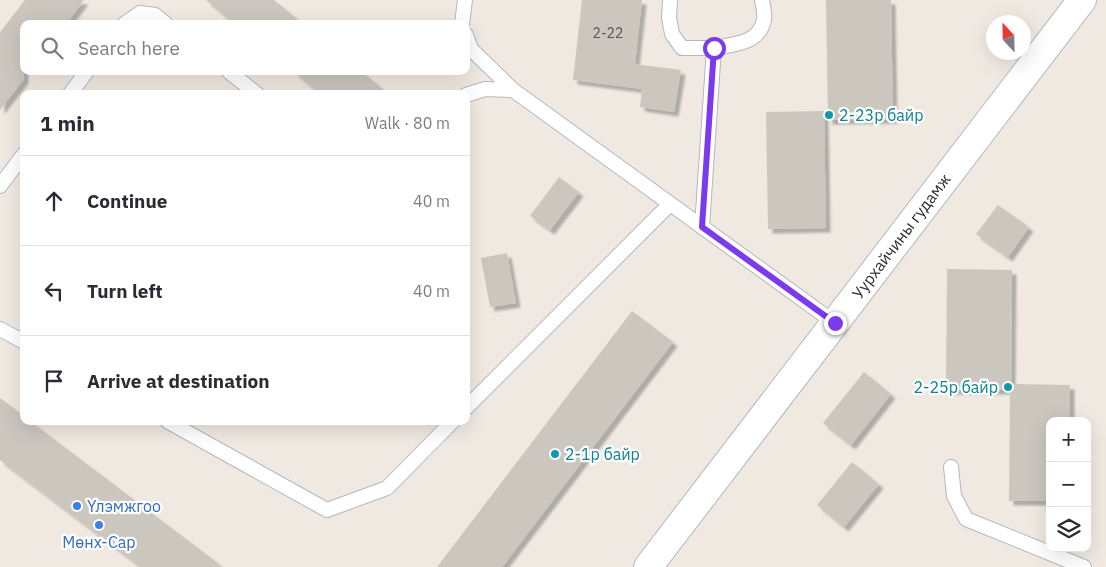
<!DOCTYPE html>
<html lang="en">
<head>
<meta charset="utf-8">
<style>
	:root { --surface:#fff; --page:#f2f2f3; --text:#2b2b33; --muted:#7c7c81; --line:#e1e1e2 }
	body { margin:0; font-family:"IBM Plex Sans",sans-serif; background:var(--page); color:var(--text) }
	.controls { position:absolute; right:15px; bottom:15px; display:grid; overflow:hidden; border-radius:10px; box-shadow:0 5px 20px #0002 }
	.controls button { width:45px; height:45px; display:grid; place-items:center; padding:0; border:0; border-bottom:1px solid var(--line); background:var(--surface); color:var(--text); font:25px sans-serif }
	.compass { position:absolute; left:986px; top:15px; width:45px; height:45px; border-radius:50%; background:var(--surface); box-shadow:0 5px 20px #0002; rotate:338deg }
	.stop { position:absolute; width:15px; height:15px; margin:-11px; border:4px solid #7c3aed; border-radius:50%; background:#fff }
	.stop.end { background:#7c3aed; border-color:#fff; box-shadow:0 1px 5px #0008 }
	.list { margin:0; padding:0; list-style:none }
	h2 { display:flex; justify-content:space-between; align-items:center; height:65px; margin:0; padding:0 20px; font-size:21px }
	h2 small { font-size:16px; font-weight:400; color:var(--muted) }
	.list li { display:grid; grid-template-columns:32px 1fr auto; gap:15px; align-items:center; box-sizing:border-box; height:90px; padding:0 20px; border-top:1px solid var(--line) }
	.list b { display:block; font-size:19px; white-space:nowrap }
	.list em { font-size:16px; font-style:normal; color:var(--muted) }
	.icon { flex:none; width:28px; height:28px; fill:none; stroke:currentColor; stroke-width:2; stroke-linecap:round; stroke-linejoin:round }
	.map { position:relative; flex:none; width:1106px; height:567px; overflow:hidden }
	.search { position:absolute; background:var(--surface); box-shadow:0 5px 20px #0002; left:20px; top:20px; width:450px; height:55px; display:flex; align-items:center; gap:12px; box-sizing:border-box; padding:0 18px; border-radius:10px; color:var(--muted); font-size:19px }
	.panel { position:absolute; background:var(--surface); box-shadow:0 5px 20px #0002; left:20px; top:90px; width:450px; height:335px; border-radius:10px }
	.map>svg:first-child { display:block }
</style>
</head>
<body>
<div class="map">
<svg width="1106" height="567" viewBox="0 0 1106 567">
	<defs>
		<filter id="shadow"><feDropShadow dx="4.5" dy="4.5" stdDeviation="1" flood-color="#0004"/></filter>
	</defs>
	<rect width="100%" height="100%" fill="#efe9e1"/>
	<g fill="#cbc7bf" filter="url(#shadow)">
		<polygon points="25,0 84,0 66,24 24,24 24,79 0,110 0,32"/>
		<polygon points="206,0 274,0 303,24 235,24"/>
		<polygon points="582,0 642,0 635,64 681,70 674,112 640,107 642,89 573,80"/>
		<polygon points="826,0 891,0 893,119 828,120"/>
		<polygon points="293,71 361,71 389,94 320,94"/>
		<polygon points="824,111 826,228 768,229 766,112"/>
		<polygon points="559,177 579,192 550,230 530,216"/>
		<polygon points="998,205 1029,227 1008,257 976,234"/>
		<polygon points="507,253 516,303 490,307 481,258"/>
		<polygon points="947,269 1012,270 1011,384 1070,385 1070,421 1050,421 1050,501 1009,501 1010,390 946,390"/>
		<polygon points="632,311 673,342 502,567 437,567"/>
		<polygon points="864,372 891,394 851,445 823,423"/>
		<polygon points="0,398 24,416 24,421 30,421 223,567 141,567 0,460"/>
		<polygon points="852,462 879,484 844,527 817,505"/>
	</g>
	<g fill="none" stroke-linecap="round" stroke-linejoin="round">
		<defs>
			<g id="lane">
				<polyline points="670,0 669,18 672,34 682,48 714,48 702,227"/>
				<polyline points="124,24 140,13 155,15 166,24"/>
				<polyline points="462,24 465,0"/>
				<polyline points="466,35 471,49 513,90"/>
				<path d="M714,48C734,44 759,44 764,20C765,14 763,6 762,0"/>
				<polyline points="228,71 257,94"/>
				<polyline points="70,94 87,71"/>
				<polyline points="466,95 485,89 513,90 835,323"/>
				<polyline points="0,186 24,154"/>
				<polyline points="0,329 24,342"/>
				<polyline points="466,408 670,204"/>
				<polyline points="167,421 327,510 387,488 453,421"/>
				<polyline points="951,467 954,496 966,519 1084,567"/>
			</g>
			<polyline id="street" points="648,567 1082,0"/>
		</defs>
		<use href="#lane" stroke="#b4b7c1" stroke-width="16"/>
		<use href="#street" stroke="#b4b7c1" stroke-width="30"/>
		<use href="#lane" stroke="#fff" stroke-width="14"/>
		<use href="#street" stroke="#fff" stroke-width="28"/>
	</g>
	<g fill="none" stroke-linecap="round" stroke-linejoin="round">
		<polyline stroke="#7c3aed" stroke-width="6" points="714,48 702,227 835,323"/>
	</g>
	<g fill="#0f9aa8" stroke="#fff" stroke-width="2">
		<circle cx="829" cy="115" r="5"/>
		<circle cx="1008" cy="387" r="5"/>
		<circle cx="555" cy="454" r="5"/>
	</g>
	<g fill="#3f7fe0" stroke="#fff" stroke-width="2">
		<circle cx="77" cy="506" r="5"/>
		<circle cx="99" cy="525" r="5"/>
	</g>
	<g text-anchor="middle" stroke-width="4.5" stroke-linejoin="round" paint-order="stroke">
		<g font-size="14" fill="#555452">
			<text x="608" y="38">2-22</text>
		</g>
		<g font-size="16" fill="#0d838f" stroke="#fff" text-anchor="start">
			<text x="839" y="121">2-23р байр</text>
			<text x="998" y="393" text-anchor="end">2-25р байр</text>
			<text x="565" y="460">2-1р байр</text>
		</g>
		<g font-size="16" fill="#2e2e2e" stroke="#fff">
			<text transform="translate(901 236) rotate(-53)" y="6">Уурхайчины гудамж</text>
		</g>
		<g font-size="16" fill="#366cbe" stroke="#fff" text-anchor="start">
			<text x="87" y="512">Үлэмжгоо</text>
			<text x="99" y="548" text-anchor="middle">Мөнх-Сар</text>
		</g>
	</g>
</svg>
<div class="controls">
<button>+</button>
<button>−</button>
<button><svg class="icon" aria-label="layers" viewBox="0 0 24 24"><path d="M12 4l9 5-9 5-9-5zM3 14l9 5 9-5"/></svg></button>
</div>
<svg class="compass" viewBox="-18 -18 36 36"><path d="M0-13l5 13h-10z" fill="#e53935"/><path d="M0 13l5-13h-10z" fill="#7c7c81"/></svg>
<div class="stop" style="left:714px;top:48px"></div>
<div class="stop end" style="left:835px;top:323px"></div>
<div class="search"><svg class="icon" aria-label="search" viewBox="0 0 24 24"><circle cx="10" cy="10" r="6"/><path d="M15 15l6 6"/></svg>Search here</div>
<section class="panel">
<h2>1 min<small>Walk · 80 m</small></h2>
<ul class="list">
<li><svg class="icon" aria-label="ahead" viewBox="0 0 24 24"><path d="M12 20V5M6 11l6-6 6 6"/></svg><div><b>Continue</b></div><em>40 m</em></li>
<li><svg class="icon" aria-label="left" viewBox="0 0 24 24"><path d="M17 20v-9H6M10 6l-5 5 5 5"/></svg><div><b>Turn left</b></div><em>40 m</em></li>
<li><svg class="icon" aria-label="arrive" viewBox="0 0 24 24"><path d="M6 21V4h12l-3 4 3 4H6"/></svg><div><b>Arrive at destination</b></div></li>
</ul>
</section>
</div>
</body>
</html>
